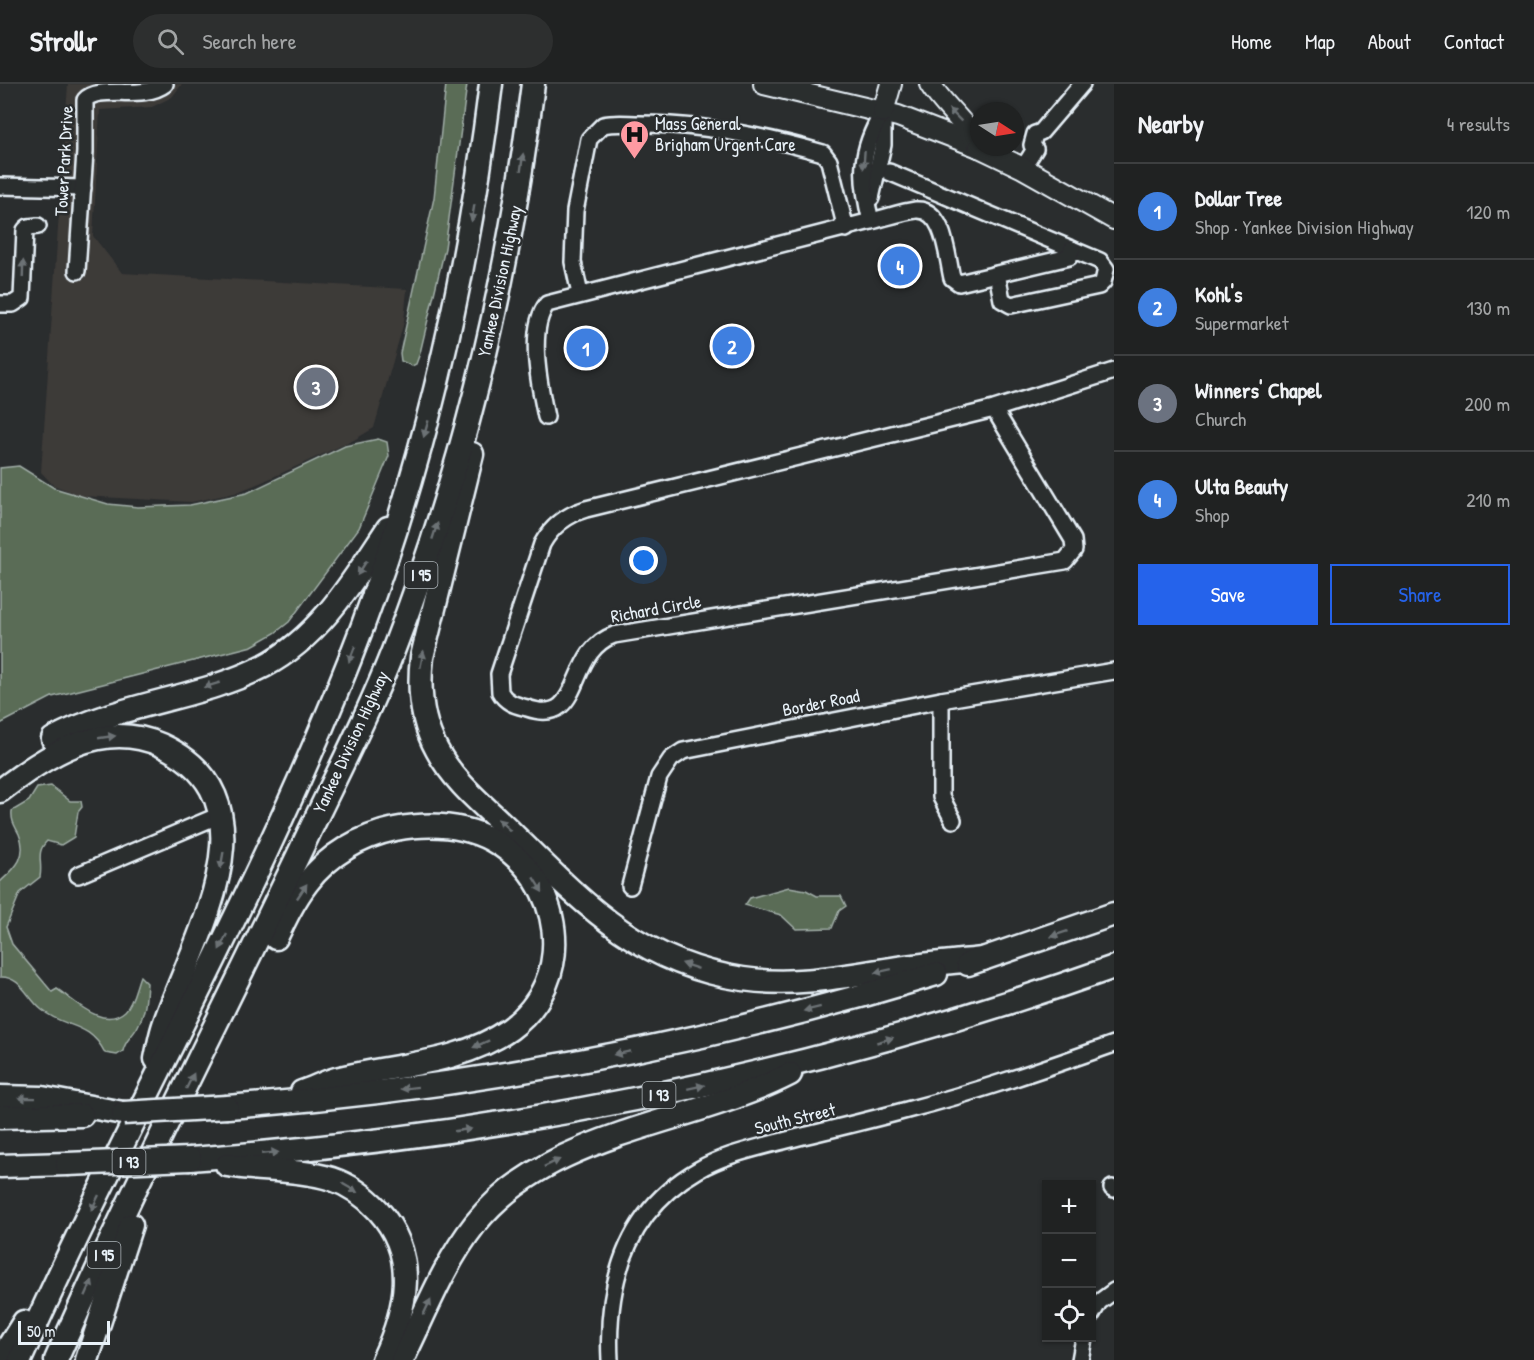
<!DOCTYPE html>
<html lang="en">
<head>
<meta charset="utf-8">
<style>
	:root { --surface:#202222; --page:#2d2f2f; --text:#f1f3f6; --muted:#a2a4a5; --line:#3d3f40; --accent:#2563eb }
	body { margin:0; font-family:"Patrick Hand",sans-serif; background:var(--page); color:var(--text) }
	.controls { position:absolute; right:18px; bottom:18px; display:grid; overflow:hidden; border-radius:0px; box-shadow:0 2px 4px #0004 }
	.controls button { width:54px; height:54px; display:grid; place-items:center; padding:0; border:0; border-bottom:2px solid var(--line); background:var(--surface); color:var(--text); font:30px sans-serif }
	.compass { position:absolute; left:970px; top:18px; width:54px; height:54px; border-radius:50%; background:var(--surface); box-shadow:0 2px 4px #0004; rotate:102deg }
	.scale { position:absolute; left:18px; bottom:15px; width:92px; box-sizing:border-box; padding-left:6px; border:3px solid #e8f1f8; border-top:0; font-size:16px; line-height:21px; white-space:nowrap; color:#e8f1f8; -webkit-text-stroke:4px #2a2d2e; paint-order:stroke }
	.you { position:absolute; left:644px; top:477px; width:21px; height:21px; margin:-15px; border:4px solid #fff; border-radius:50%; background:#1a73e8; box-shadow:0 0 0 9px #1a73e833 }
	.badge { display:grid; place-items:center; width:39px; height:39px; border-radius:50%; background:var(--accent); color:#fff; font-size:20px; font-weight:700 }
	.pin { position:absolute; translate:-50% -50%; border:3px solid #fff; box-shadow:0 2px 6px #0006 }
	.list { margin:0; padding:0; list-style:none }
	h2 { display:flex; justify-content:space-between; align-items:center; height:78px; margin:0; padding:0 24px; font-size:26px }
	h2 small { font-size:20px; font-weight:400; color:var(--muted) }
	.list li { display:grid; grid-template-columns:39px 1fr auto; gap:18px; align-items:center; box-sizing:border-box; height:96px; padding:0 24px; border-top:2px solid var(--line) }
	.list b { display:block; font-size:22px; white-space:nowrap }
	.list p { margin:0; font-size:20px; white-space:nowrap; color:var(--muted) }
	.list em { font-size:20px; font-style:normal; color:var(--muted) }
	.actions { display:flex; gap:12px; padding:18px 24px }
	.actions a { flex:1; padding:14px 0; border:2px solid var(--accent); border-radius:0px; text-align:center; font-size:21px; color:var(--accent) }
	.actions .main { background:var(--accent); color:#fff }
	.icon { flex:none; width:33px; height:33px; fill:none; stroke:currentColor; stroke-width:2; stroke-linecap:round; stroke-linejoin:round }
	.map { position:relative; flex:none; width:1114px; height:1276px; overflow:hidden }
	header { display:flex; align-items:center; gap:36px; box-sizing:border-box; height:84px; padding:0 30px; background:var(--surface); border-bottom:2px solid var(--line) }
	header strong { font-size:28px }
	nav { display:flex; gap:33px; margin-inline-start:auto; font-size:21px }
	.search { width:420px; height:54px; background:var(--page); display:flex; align-items:center; gap:15px; box-sizing:border-box; padding:0 21px; border-radius:33px; color:var(--muted); font-size:22px }
	main { display:flex }
	aside { flex:1; background:var(--surface) }
	.map>svg:first-child { display:block }
</style>
</head>
<body>
<header>
<strong>Strollr</strong>
<div class="search"><svg class="icon" aria-label="search" viewBox="0 0 24 24"><circle cx="10" cy="10" r="6"/><path d="M15 15l6 6"/></svg>Search here</div>
<nav><a>Home</a><a>Map</a><a>About</a><a>Contact</a></nav>
</header>
<main>
<div class="map">
<svg width="1114" height="1276" viewBox="0 0 1114 1276">
	<rect width="100%" height="100%" fill="#2a2d2e"/>
	<filter id="ink" filterUnits="userSpaceOnUse"><feTurbulence type="fractalNoise" baseFrequency=".0167" numOctaves="2"/><feDisplacementMap in="SourceGraphic" scale="12" xChannelSelector="R" yChannelSelector="G"/><feConvolveMatrix kernelMatrix="1 2 1 2 8 2 1 2 1" color-interpolation-filters="sRGB"/></filter>
	<g filter="url(#ink)">
		<polygon fill="#3d3a38" points="68,0 182,0 172,13 152,23 100,26 93,152 122,189 407,205 404,238 374,344 354,356 260,399 235,409 192,418 82,412 53,401 41,388"/>
		<g fill="#5a6c57" stroke="#a1aea8" stroke-width="1.5">
			<polygon points="446,0 467,0 445,164 420,269 416,280 412,282 401,277 400,269 434,114"/>
			<polygon points="378,355 387,358 389,372 359,444 289,538 275,549 252,562 52,613 0,640 0,384 19,382 54,404 108,420 138,423 190,421 247,409 345,362"/>
			<path d="M51,702L70,717H81L82,723L78,728L74,753L61,761L47,757C35,769 43,778 40,793L20,809L6,843L12,860L52,908L57,905C74,916 103,947 125,927C133,920 136,902 140,892L147,899C146,914 146,928 138,942C133,952 125,956 123,967L117,971L105,969C89,937 65,945 42,926C27,914 21,892 0,893V798C14,785 29,773 19,750C15,742 11,737 12,727L29,717L37,704Z"/>
			<polygon points="789,803 806,806 817,812 841,812 846,822 839,827 832,844 796,845 781,831 745,821 750,814"/>
		</g>
		<g fill="none" stroke-linecap="round" stroke-linejoin="round">
			<defs>
				<g id="minor">
					<polyline points="1023,84 1035,65 1032,61 1035,50 1041,48 1082,0"/>
					<polyline points="889,88 1100,177 1106,185 1103,198 1099,202 1011,221 1002,216 997,190"/>
					<polyline points="0,102 83,104"/>
					<polyline points="871,114 883,61 883,28"/>
					<path d="M871,137C885,134 901,128 916,126C945,124 947,174 952,194L959,199L1069,173L1072,165"/>
					<path d="M77,187L85,68V16C99,0 143,17 165,0"/>
					<path d="M580,210L573,178L575,127L589,55L603,41C615,38 628,40 640,40C701,40 764,52 823,69L829,77L846,145"/>
					<polyline points="0,220 13,220 22,214 25,146 28,143 38,142"/>
					<path d="M994,325L1073,456L1074,466L1065,477L614,551C565,568 585,644 527,624C516,621 506,619 500,608L499,590L542,460C552,442 566,431 586,425L994,325L1114,287"/>
					<path d="M546,333C540,304 527,245 547,220L871,137C860,93 859,68 883,28"/>
					<polyline points="941,616 941,713 953,736"/>
					<polyline points="78,791 220,731"/>
					<polyline points="630,802 659,693 671,675 683,667 941,616 1114,587"/>
					<polyline points="1112,1104 1114,1105"/>
					<polyline points="1092,1230 1099,1218 1114,1207"/>
					<path d="M610,1276C606,1199 626,1127 698,1086C722,1072 749,1066 775,1059C819,1048 863,1038 907,1026C977,1008 1046,984 1114,960"/>
					<polyline points="1080,1276 1084,1254"/>
				</g>
				<g id="major">
					<polyline points="764,0 898,32 979,63"/>
					<path d="M930,0C944,23 967,39 979,63"/>
					<polyline points="883,28 891,0"/>
					<polyline points="979,63 1023,84 1114,135"/>
				</g>
				<g id="highway">
					<path d="M472,370L422,573C418,606 421,637 437,666C455,700 486,723 513,750C583,819 640,880 743,895C795,903 845,892 897,884C925,880 954,878 983,875"/>
					<path d="M53,655C119,619 201,615 264,582C321,552 354,495 388,444"/>
					<path d="M0,707C46,672 101,634 161,661C283,717 190,860 163,944C160,954 158,965 156,975"/>
					<path d="M276,854C285,835 294,816 307,799C328,771 361,752 395,745C427,739 462,740 492,756C564,795 578,895 510,945C459,981 394,980 336,995C325,998 314,1004 302,1008"/>
					<polyline points="968,880 1114,830"/>
					<polyline points="0,1013 42,1014 123,1029"/>
					<path d="M227,1023C467,1005 706,960 936,890"/>
					<polyline points="0,1033 82,1031"/>
					<path d="M190,1075C506,1052 816,989 1114,883"/>
					<path d="M227,1081C262,1087 299,1085 332,1095C350,1101 365,1112 378,1126C419,1171 407,1225 383,1276"/>
					<polyline points="0,1082 67,1080"/>
					<polyline points="0,1276 24,1238"/>
					<path d="M20,1276C130,1029 268,794 363,541C428,366 468,185 491,0"/>
					<path d="M56,1276C134,1100 223,929 306,755C336,692 368,631 393,567C464,384 509,194 533,0"/>
					<polyline points="87,1276 131,1141"/>
					<path d="M402,1276C425,1230 443,1181 475,1140C550,1046 689,1042 790,990"/>
				</g>
			</defs>
			<use href="#minor" stroke="#e8f1f8" stroke-width="20"/>
			<use href="#major" stroke="#e8f1f8" stroke-width="24"/>
			<use href="#highway" stroke="#e8f1f8" stroke-width="27"/>
			<use href="#minor" stroke="#2a2d2e" stroke-width="15"/>
			<use href="#major" stroke="#2a2d2e" stroke-width="20"/>
			<use href="#highway" stroke="#2a2d2e" stroke-width="22"/>
			<defs>
				<g id="highway-bridge">
					<polyline points="123,1029 227,1023"/>
					<polyline points="67,1080 190,1075"/>
				</g>
			</defs>
			<use href="#highway-bridge" stroke="#e8f1f8" stroke-width="27" stroke-linecap="butt"/>
			<use href="#highway-bridge" stroke="#2a2d2e" stroke-width="22"/>
		</g>
		<defs><path id="oneway-solid" d="M-6-.8H1V-3.2L6.5 0L1 3.2V.8H-6Z" transform="scale(1.5)"/></defs>
		<g fill="#6c7275">
			<use href="#oneway-solid" transform="translate(955 31) rotate(-135)"/>
			<use href="#oneway-solid" transform="translate(864 76) rotate(94)"/>
			<use href="#oneway-solid" transform="translate(522 78) rotate(-82)"/>
			<use href="#oneway-solid" transform="translate(473 129) rotate(100)"/>
			<use href="#oneway-solid" transform="translate(23 185) rotate(-88)"/>
			<use href="#oneway-solid" transform="translate(426 345) rotate(106)"/>
			<use href="#oneway-solid" transform="translate(435 447) rotate(-72)"/>
			<use href="#oneway-solid" transform="translate(362 484) rotate(123)"/>
			<use href="#oneway-solid" transform="translate(352 570) rotate(111)"/>
			<use href="#oneway-solid" transform="translate(422 575) rotate(-79)"/>
			<use href="#oneway-solid" transform="translate(212 601) rotate(163)"/>
			<use href="#oneway-solid" transform="translate(107 653) rotate(-8)"/>
			<use href="#oneway-solid" transform="translate(504 741) rotate(-137)"/>
			<use href="#oneway-solid" transform="translate(222 776) rotate(100)"/>
			<use href="#oneway-solid" transform="translate(538 801) rotate(58)"/>
			<use href="#oneway-solid" transform="translate(302 807) rotate(-56)"/>
			<use href="#oneway-solid" transform="translate(1059 850) rotate(161)"/>
			<use href="#oneway-solid" transform="translate(223 858) rotate(116)"/>
			<use href="#oneway-solid" transform="translate(690 882) rotate(-161)"/>
			<use href="#oneway-solid" transform="translate(883 887) rotate(168)"/>
			<use href="#oneway-solid" transform="translate(812 925) rotate(166)"/>
			<use href="#oneway-solid" transform="translate(885 956) rotate(-16)"/>
			<use href="#oneway-solid" transform="translate(481 960) rotate(156)"/>
			<use href="#oneway-solid" transform="translate(622 969) rotate(168)"/>
			<use href="#oneway-solid" transform="translate(190 997) rotate(-64)"/>
			<use href="#oneway-solid" transform="translate(696 1003) rotate(-12)"/>
			<use href="#oneway-solid" transform="translate(409 1004) rotate(173)"/>
			<use href="#oneway-solid" transform="translate(27 1014) rotate(-179)"/>
			<use href="#oneway-solid" transform="translate(463 1046) rotate(-8)"/>
			<use href="#oneway-solid" transform="translate(270 1069) rotate(-5)"/>
			<use href="#oneway-solid" transform="translate(552 1079) rotate(-25)"/>
			<use href="#oneway-solid" transform="translate(350 1104) rotate(30)"/>
			<use href="#oneway-solid" transform="translate(95 1119) rotate(116)"/>
			<use href="#oneway-solid" transform="translate(89 1204) rotate(-66)"/>
			<use href="#oneway-solid" transform="translate(427 1223) rotate(-65)"/>
		</g>
	</g>
	<defs>
		<symbol id="hospital-pin" viewBox="-11 -11 22 30"><path d="M0 17L-7.5 6A9.5 9.5 0 1 1 7.5 6Z" fill="#ff9aa2" stroke="#2a2d2e"/><path d="M-5-5h3v3.5h4V-5h3V5h-3V1.5h-4V5h-3Z" fill="#111"/></symbol>
	</defs>
	<g fill-rule="evenodd">
		<use href="#hospital-pin" x="618" y="34" width="33" height="45"/>
	</g>
	<g text-anchor="middle" stroke-width="5" stroke-linejoin="round" paint-order="stroke">
		<g fill="#2a2d2e" stroke="#afb6bb" stroke-width="1.5">
			<rect x="404.5" y="478" width="33" height="26" rx="4.5"/>
			<rect x="642.5" y="998" width="33" height="26" rx="4.5"/>
			<rect x="112.5" y="1065" width="33" height="26" rx="4.5"/>
			<rect x="87.5" y="1158" width="33" height="26" rx="4.5"/>
		</g>
		<g font-size="16" font-weight="bold" fill="#e8f1f8">
			<text x="421" y="497">I 95</text>
			<text x="659" y="1017">I 93</text>
			<text x="129" y="1084">I 93</text>
			<text x="104" y="1177">I 95</text>
		</g>
		<g font-size="18" fill="#e8f1f8" stroke="#2a2d2e" text-anchor="start">
			<text x="655" y="46">Mass General<tspan x="655" dy="21">Brigham Urgent Care</tspan></text>
		</g>
		<g font-size="18" fill="#e8f1f8" stroke="#2a2d2e">
			<text transform="translate(64 77) rotate(-87)" y="6">Tower Park Drive</text>
			<text transform="translate(500 197) rotate(-78)" y="6">Yankee Division Highway</text>
			<text transform="translate(656 525) rotate(-10)" y="6">Richard Circle</text>
			<text transform="translate(821 619) rotate(-11)" y="6">Border Road</text>
			<text transform="translate(351 658) rotate(-65)" y="6">Yankee Division Highway</text>
			<text transform="translate(795 1035) rotate(-14)" y="6">South Street</text>
		</g>
	</g>
</svg>
<div class="controls">
<button>+</button>
<button>−</button>
<button><svg class="icon" aria-label="locate" viewBox="0 0 24 24"><circle cx="12" cy="12" r="6"/><path d="M12 2v4M12 18v4M2 12h4M18 12h4"/></svg></button>
</div>
<svg class="compass" viewBox="-18 -18 36 36"><path d="M0-13l5 13h-10z" fill="#e53935"/><path d="M0 13l5-13h-10z" fill="#a2a4a5"/></svg>
<div class="scale">50 m</div>
<div class="you"></div>
<div class="pin badge" style="left:586px;top:264px;background:#3f7fe0">1</div>
<div class="pin badge" style="left:732px;top:262px;background:#3f7fe0">2</div>
<div class="pin badge" style="left:316px;top:303px;background:#6b7280">3</div>
<div class="pin badge" style="left:900px;top:182px;background:#3f7fe0">4</div>
</div>
<aside>
<h2>Nearby<small>4 results</small></h2>
<ul class="list">
<li><span class="badge" style="background:#3f7fe0">1</span><div><b>Dollar Tree</b><p>Shop · Yankee Division Highway</p></div><em>120 m</em></li>
<li><span class="badge" style="background:#3f7fe0">2</span><div><b>Kohl's</b><p>Supermarket</p></div><em>130 m</em></li>
<li><span class="badge" style="background:#6b7280">3</span><div><b>Winners' Chapel</b><p>Church</p></div><em>200 m</em></li>
<li><span class="badge" style="background:#3f7fe0">4</span><div><b>Ulta Beauty</b><p>Shop</p></div><em>210 m</em></li>
</ul>
<div class="actions"><a class="main">Save</a><a>Share</a></div>
</aside>
</main>
</body>
</html>
